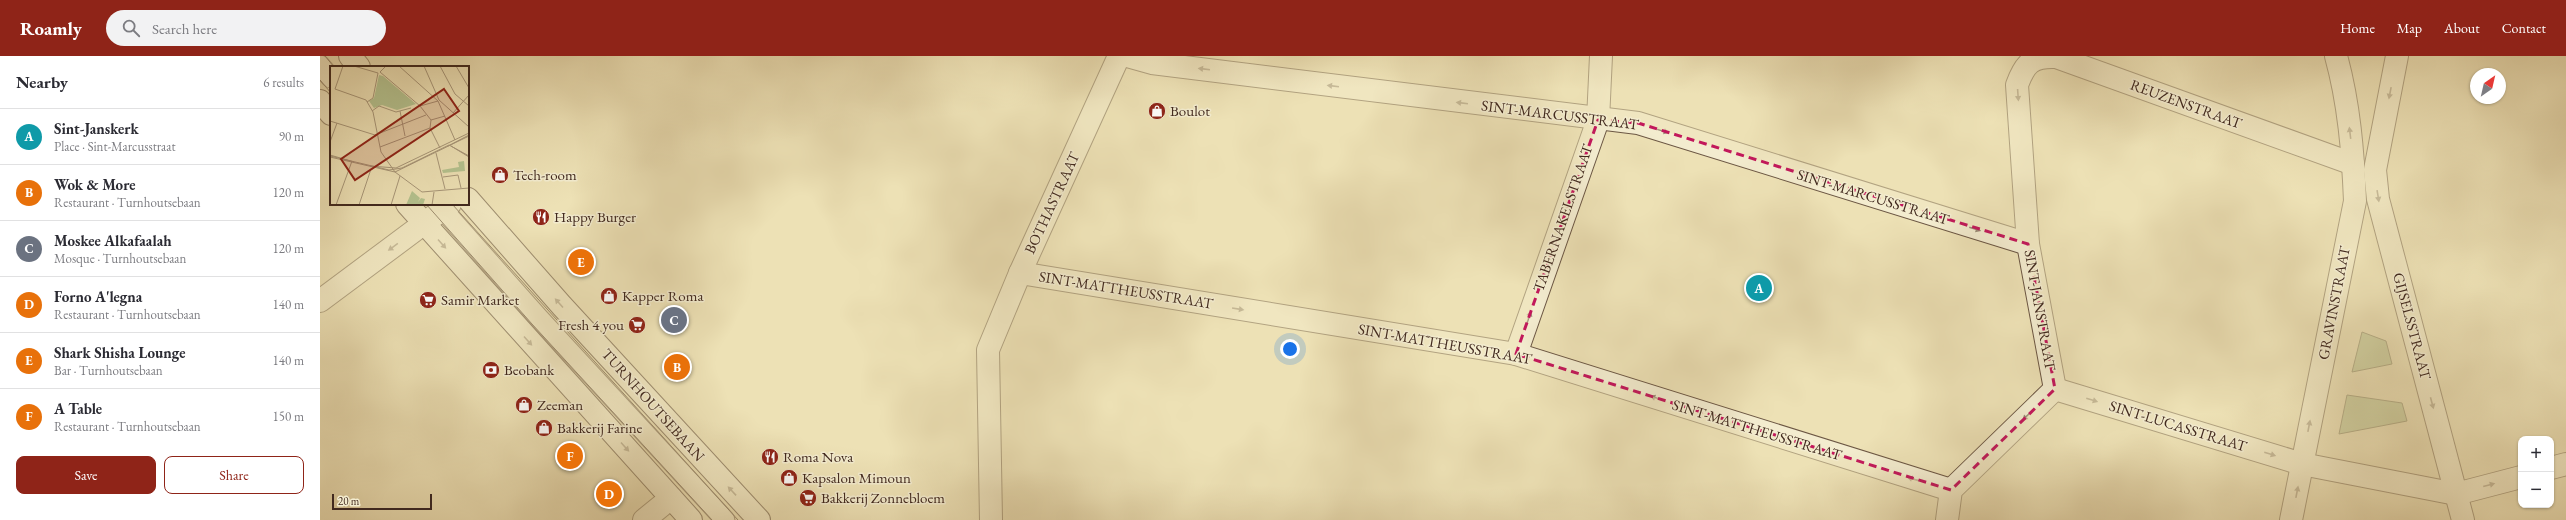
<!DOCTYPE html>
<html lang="en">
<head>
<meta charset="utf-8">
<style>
	:root { --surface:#fff; --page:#f2f2f3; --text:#2b2b33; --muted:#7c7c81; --line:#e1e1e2; --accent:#8f2418 }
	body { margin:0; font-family:"EB Garamond",serif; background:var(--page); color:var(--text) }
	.controls { position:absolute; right:12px; bottom:12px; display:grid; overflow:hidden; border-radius:8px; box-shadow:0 1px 3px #0004 }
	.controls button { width:36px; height:36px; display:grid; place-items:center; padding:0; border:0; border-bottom:1px solid var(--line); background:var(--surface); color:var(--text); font:20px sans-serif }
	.compass { position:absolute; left:2150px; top:12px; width:36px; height:36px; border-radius:50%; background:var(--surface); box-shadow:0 1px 3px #0004; rotate:34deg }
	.scale { position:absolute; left:12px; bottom:10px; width:100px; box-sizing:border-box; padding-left:4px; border:2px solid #41291e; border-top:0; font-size:11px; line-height:14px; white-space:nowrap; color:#41291e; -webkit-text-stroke:3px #f3eccf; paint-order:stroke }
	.you { position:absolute; left:970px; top:293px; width:14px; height:14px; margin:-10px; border:3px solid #fff; border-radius:50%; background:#1a73e8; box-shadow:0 0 0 6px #1a73e833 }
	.badge { display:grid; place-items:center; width:26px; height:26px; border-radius:50%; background:var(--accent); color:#fff; font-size:13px; font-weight:700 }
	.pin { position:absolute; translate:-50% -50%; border:2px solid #fff; box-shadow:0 1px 4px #0006 }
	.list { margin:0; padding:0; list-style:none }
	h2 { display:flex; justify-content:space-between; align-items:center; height:52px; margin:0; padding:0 16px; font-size:17px }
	h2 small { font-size:13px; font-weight:400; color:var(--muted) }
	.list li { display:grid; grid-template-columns:26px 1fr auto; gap:12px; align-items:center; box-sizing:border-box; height:56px; padding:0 16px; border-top:1px solid var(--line) }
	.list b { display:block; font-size:15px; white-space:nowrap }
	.list p { margin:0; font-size:13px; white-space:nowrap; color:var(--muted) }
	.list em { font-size:13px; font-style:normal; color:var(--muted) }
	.actions { display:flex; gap:8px; padding:12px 16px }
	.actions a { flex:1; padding:9px 0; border:1px solid var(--accent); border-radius:8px; text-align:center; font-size:14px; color:var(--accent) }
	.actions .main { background:var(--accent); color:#fff }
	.icon { flex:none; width:22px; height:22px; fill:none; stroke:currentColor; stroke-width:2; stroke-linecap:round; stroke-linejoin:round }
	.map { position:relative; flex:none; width:2246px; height:464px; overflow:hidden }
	header { display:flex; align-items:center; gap:24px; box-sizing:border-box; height:56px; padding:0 20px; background:var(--accent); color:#fff }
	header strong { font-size:19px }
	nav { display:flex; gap:22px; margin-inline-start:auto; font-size:14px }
	.search { width:280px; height:36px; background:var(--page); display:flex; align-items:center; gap:10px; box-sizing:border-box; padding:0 14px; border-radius:22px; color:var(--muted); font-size:15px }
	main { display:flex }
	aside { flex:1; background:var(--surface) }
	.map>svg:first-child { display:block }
</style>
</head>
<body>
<header>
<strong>Roamly</strong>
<div class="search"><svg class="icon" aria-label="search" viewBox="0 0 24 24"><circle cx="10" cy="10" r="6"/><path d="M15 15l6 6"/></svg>Search here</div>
<nav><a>Home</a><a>Map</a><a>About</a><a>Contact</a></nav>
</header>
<main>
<aside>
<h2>Nearby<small>6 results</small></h2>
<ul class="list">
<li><span class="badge" style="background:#0f9aa8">A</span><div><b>Sint-Janskerk</b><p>Place · Sint-Marcusstraat</p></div><em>90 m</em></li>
<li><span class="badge" style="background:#e8710a">B</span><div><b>Wok &amp; More</b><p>Restaurant · Turnhoutsebaan</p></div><em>120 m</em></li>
<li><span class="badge" style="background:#6b7280">C</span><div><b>Moskee Alkafaalah</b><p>Mosque · Turnhoutsebaan</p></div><em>120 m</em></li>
<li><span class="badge" style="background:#e8710a">D</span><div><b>Forno A'legna</b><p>Restaurant · Turnhoutsebaan</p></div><em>140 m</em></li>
<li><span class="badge" style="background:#e8710a">E</span><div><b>Shark Shisha Lounge</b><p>Bar · Turnhoutsebaan</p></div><em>140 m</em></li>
<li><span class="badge" style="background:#e8710a">F</span><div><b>A Table</b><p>Restaurant · Turnhoutsebaan</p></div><em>150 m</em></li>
</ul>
<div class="actions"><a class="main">Save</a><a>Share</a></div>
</aside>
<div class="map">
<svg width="2246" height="464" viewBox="0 0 2246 464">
	<rect width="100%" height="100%" fill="#ede1b5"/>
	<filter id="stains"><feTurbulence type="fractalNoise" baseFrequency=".005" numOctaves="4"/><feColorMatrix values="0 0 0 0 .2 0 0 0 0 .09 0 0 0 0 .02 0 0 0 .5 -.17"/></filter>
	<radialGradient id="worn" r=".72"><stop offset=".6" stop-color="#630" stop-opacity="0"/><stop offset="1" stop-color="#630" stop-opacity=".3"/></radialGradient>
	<g fill="#b5c390" stroke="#7b7657">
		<polygon points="2042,276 2066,285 2072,308 2032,316"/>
		<polygon points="2027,339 2082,347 2087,365 2019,378"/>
	</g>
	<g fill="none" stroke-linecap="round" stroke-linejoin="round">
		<defs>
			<g id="service">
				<polyline points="0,9 11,22"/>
				<polyline points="118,148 219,262 405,464"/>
			</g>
			<polyline id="pedestrian" points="1982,408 2136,438"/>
			<g id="minor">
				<polyline points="807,0 832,7 1318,67 1708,188"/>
				<polyline points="2077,0 2055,114 2058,143 2143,464"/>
				<polyline points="700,217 1196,298 1631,434"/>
				<polyline points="0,245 130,148"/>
				<polyline points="1196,298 1278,64 1281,0"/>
				<path d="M1735,333L1708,188L1697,29C1705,7 1712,0 1736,1L2033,108"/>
				<polyline points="1735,333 1982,408"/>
				<polyline points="2231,412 2246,408"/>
				<polyline points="2136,438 2201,421"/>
				<polyline points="324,464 351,442"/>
				<polyline points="671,464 668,294 700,217 799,0"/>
				<polyline points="1627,464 1631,434 1735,333"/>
				<path d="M1971,464L2035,145C2033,96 2029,47 2016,0"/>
			</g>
			<g id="secondary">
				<polyline points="30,0 39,11"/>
				<polyline points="0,45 11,58"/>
				<polyline points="148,143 242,250 439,464"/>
				<polyline points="87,148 371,464"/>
			</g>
		</defs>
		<use href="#service" stroke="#6c5744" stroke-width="21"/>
		<use href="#pedestrian" stroke="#6c5744" stroke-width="24"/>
		<use href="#minor" stroke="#6c5744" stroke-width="24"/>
		<use href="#secondary" stroke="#41291e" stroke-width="24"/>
		<use href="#service" stroke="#f3eccf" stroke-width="19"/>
		<use href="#pedestrian" stroke="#f3eccf" stroke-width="22"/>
		<use href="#minor" stroke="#f3eccf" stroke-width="22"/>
		<use href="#secondary" stroke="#f3eccf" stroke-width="22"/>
		<g stroke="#41291e" stroke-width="1">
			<polyline points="5,0 14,11"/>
			<polyline points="0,24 11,37"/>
			<polyline points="106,148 212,268 392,464"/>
			<polyline points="132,148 418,464"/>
		</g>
	</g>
	<defs><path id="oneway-solid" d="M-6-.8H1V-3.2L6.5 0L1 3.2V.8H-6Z"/></defs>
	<g fill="#9a8a76">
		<use href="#oneway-solid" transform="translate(884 13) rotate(-173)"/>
		<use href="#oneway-solid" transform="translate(1013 30) rotate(-173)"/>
		<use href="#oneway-solid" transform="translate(2070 37) rotate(101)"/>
		<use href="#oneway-solid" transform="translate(1698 39) rotate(86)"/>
		<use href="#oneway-solid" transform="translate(1142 47) rotate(-173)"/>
		<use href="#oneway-solid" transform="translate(1343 75) rotate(17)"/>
		<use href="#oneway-solid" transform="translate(2030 77) rotate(-97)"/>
		<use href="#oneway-solid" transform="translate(2058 140) rotate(81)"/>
		<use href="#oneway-solid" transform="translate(1655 173) rotate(17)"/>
		<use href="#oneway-solid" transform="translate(122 188) rotate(48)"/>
		<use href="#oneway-solid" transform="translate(73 191) rotate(144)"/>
		<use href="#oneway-solid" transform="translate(239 247) rotate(-132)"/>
		<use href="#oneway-solid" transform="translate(918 253) rotate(9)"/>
		<use href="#oneway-solid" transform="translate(1209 261) rotate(-71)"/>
		<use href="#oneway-solid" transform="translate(208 285) rotate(48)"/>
		<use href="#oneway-solid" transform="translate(1336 342) rotate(-163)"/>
		<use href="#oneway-solid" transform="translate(1772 344) rotate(17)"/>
		<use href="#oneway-solid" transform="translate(2112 347) rotate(75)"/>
		<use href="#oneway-solid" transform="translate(1707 360) rotate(136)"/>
		<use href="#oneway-solid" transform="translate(1989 370) rotate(-79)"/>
		<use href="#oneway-solid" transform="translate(305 391) rotate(48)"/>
		<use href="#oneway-solid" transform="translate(1950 398) rotate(17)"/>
		<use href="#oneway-solid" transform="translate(1593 423) rotate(-163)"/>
		<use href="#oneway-solid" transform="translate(2169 429) rotate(-15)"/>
		<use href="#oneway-solid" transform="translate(412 435) rotate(-133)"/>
		<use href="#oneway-solid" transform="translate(1977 436) rotate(-79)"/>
	</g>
	<path d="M0 0H2246V464H0ZM1278,64L1318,67L1708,188L1735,333L1631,434L1196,298Z" fill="#ede1b5" fill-opacity=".55" fill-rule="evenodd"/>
	<path fill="none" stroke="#c2185b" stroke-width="3" stroke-dasharray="8 5" stroke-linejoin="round" d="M1278,64L1318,67L1708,188L1735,333L1631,434L1196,298Z"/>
	<defs>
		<symbol id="shop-disc" viewBox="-11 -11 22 22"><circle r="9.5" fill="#8f2418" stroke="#f3eccf"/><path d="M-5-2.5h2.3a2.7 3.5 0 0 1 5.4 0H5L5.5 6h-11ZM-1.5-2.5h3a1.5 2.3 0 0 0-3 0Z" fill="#fff"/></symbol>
		<symbol id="restaurant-disc" viewBox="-11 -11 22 22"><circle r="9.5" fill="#8f2418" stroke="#f3eccf"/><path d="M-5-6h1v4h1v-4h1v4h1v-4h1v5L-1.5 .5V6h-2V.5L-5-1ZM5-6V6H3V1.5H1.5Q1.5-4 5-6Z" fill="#fff"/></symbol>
		<symbol id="supermarket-disc" viewBox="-11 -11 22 22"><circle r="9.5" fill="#8f2418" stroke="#f3eccf"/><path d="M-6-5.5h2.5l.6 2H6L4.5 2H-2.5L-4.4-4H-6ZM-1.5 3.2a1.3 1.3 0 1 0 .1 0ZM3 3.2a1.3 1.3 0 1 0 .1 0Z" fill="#fff"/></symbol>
		<symbol id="bank-disc" viewBox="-11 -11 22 22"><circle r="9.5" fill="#8f2418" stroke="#f3eccf"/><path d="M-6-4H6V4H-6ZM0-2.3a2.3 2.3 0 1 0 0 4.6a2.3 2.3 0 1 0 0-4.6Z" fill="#fff"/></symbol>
	</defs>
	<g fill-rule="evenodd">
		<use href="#shop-disc" x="827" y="45" width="20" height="20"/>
		<use href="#shop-disc" x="170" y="109" width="20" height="20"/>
		<use href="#restaurant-disc" x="211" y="151" width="20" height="20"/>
		<use href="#shop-disc" x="279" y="230" width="20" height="20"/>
		<use href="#supermarket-disc" x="98" y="234" width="20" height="20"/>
		<use href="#supermarket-disc" x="307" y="259" width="20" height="20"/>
		<use href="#bank-disc" x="161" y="304" width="20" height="20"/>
		<use href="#shop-disc" x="194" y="339" width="20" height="20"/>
		<use href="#shop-disc" x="214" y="362" width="20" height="20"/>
		<use href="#restaurant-disc" x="440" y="391" width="20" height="20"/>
		<use href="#shop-disc" x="459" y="412" width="20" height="20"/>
		<use href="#supermarket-disc" x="478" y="432" width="20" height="20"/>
	</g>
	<g text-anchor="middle" stroke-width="3" stroke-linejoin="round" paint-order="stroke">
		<g font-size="15" fill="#41291e" stroke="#f3eccf">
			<text transform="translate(1866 48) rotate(20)" y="5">REUZENSTRAAT</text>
			<text transform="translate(1240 59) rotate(7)" y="5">SINT-MARCUSSTRAAT</text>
			<text transform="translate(1553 141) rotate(17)" y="5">SINT-MARCUSSTRAAT</text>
			<text transform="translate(732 147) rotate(-65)" y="5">BOTHASTRAAT</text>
			<text transform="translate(1243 162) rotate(-71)" y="5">TABERNAKELSTRAAT</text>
			<text transform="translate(806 234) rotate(9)" y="5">SINT-MATTHEUSSTRAAT</text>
			<text transform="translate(2014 247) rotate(-79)" y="5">GRAVINSTRAAT</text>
			<text transform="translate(1720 254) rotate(80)" y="5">SINT-JANSTRAAT</text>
			<text transform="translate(2092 270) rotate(75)" y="5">GIJSELSSTRAAT</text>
			<text transform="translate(1125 288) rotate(10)" y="5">SINT-MATTHEUSSTRAAT</text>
			<text transform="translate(333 349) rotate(48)" y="5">TURNHOUTSEBAAN</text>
			<text transform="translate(1858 370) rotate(17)" y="5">SINT-LUCASSTRAAT</text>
			<text transform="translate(1437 374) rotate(17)" y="5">SINT-MATTHEUSSTRAAT</text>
		</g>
		<g font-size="15" fill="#41291e" stroke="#f3eccf" text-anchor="start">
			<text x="850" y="60">Boulot</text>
			<text x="193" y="124">Tech-room</text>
			<text x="234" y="166">Happy Burger</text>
			<text x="302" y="245">Kapper Roma</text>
			<text x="121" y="249">Samir Market</text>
			<text x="304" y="274" text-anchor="end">Fresh 4 you</text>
			<text x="184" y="319">Beobank</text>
			<text x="217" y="354">Zeeman</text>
			<text x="237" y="377">Bakkerij Farine</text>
			<text x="463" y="406">Roma Nova</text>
			<text x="482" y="427">Kapsalon Mimoun</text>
			<text x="501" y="447">Bakkerij Zonnebloem</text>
		</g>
	</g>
	<g transform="translate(10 10)">
		<rect width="139" height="139" fill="#ede1b5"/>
		<path d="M49,9L53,10L86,38L67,44L52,39L44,42L39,35L44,32ZM134,95L135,105L113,107L112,104L129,101L128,96ZM82,125L90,132L88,136L91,132L95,133L93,139H76Z" fill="#b5c390"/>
		<path fill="none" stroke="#a89779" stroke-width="1" d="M13,0L5,23L36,34L43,46L51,86L65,106L92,126L139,122M24,0L48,7L43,32L37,36M56,0L50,6L90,40L101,54M69,0L108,35L125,74M94,0L109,34L139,61M110,0L125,28L139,40M126,0L139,22M90,40L108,35M42,45L49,40L66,46L81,42M70,45L75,70M123,47L139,29M101,54L100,62L110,82M101,54L115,50M0,55L45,69L96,49M0,76L7,57M118,80L139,69M121,80L139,91M50,81L100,62M106,87L115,123M0,89L24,96M0,90L59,104L72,102L119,79L139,90M0,91L65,106L139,70M40,100L66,102L139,67M113,111L128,109L131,122M6,139L22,95M29,139L41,103M61,139L70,110M102,139L104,126"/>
		<path fill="#8f2418" fill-opacity="0.15" stroke="#8f2418" stroke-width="2" d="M114,23L129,45L25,114L11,93Z"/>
		<rect width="139" height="139" fill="none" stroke="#41291e" stroke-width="2"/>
	</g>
	<rect width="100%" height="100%" filter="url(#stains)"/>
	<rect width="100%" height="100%" fill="url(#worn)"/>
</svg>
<div class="controls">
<button>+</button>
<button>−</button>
</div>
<svg class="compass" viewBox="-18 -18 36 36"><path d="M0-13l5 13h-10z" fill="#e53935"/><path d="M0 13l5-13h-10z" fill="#7c7c81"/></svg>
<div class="scale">20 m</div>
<div class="you"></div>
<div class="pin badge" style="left:1439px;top:232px;background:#0f9aa8">A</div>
<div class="pin badge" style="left:357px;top:311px;background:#e8710a">B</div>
<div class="pin badge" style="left:354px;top:264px;background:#6b7280">C</div>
<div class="pin badge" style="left:289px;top:438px;background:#e8710a">D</div>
<div class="pin badge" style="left:261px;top:206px;background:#e8710a">E</div>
<div class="pin badge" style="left:250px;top:400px;background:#e8710a">F</div>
</div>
</main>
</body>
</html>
